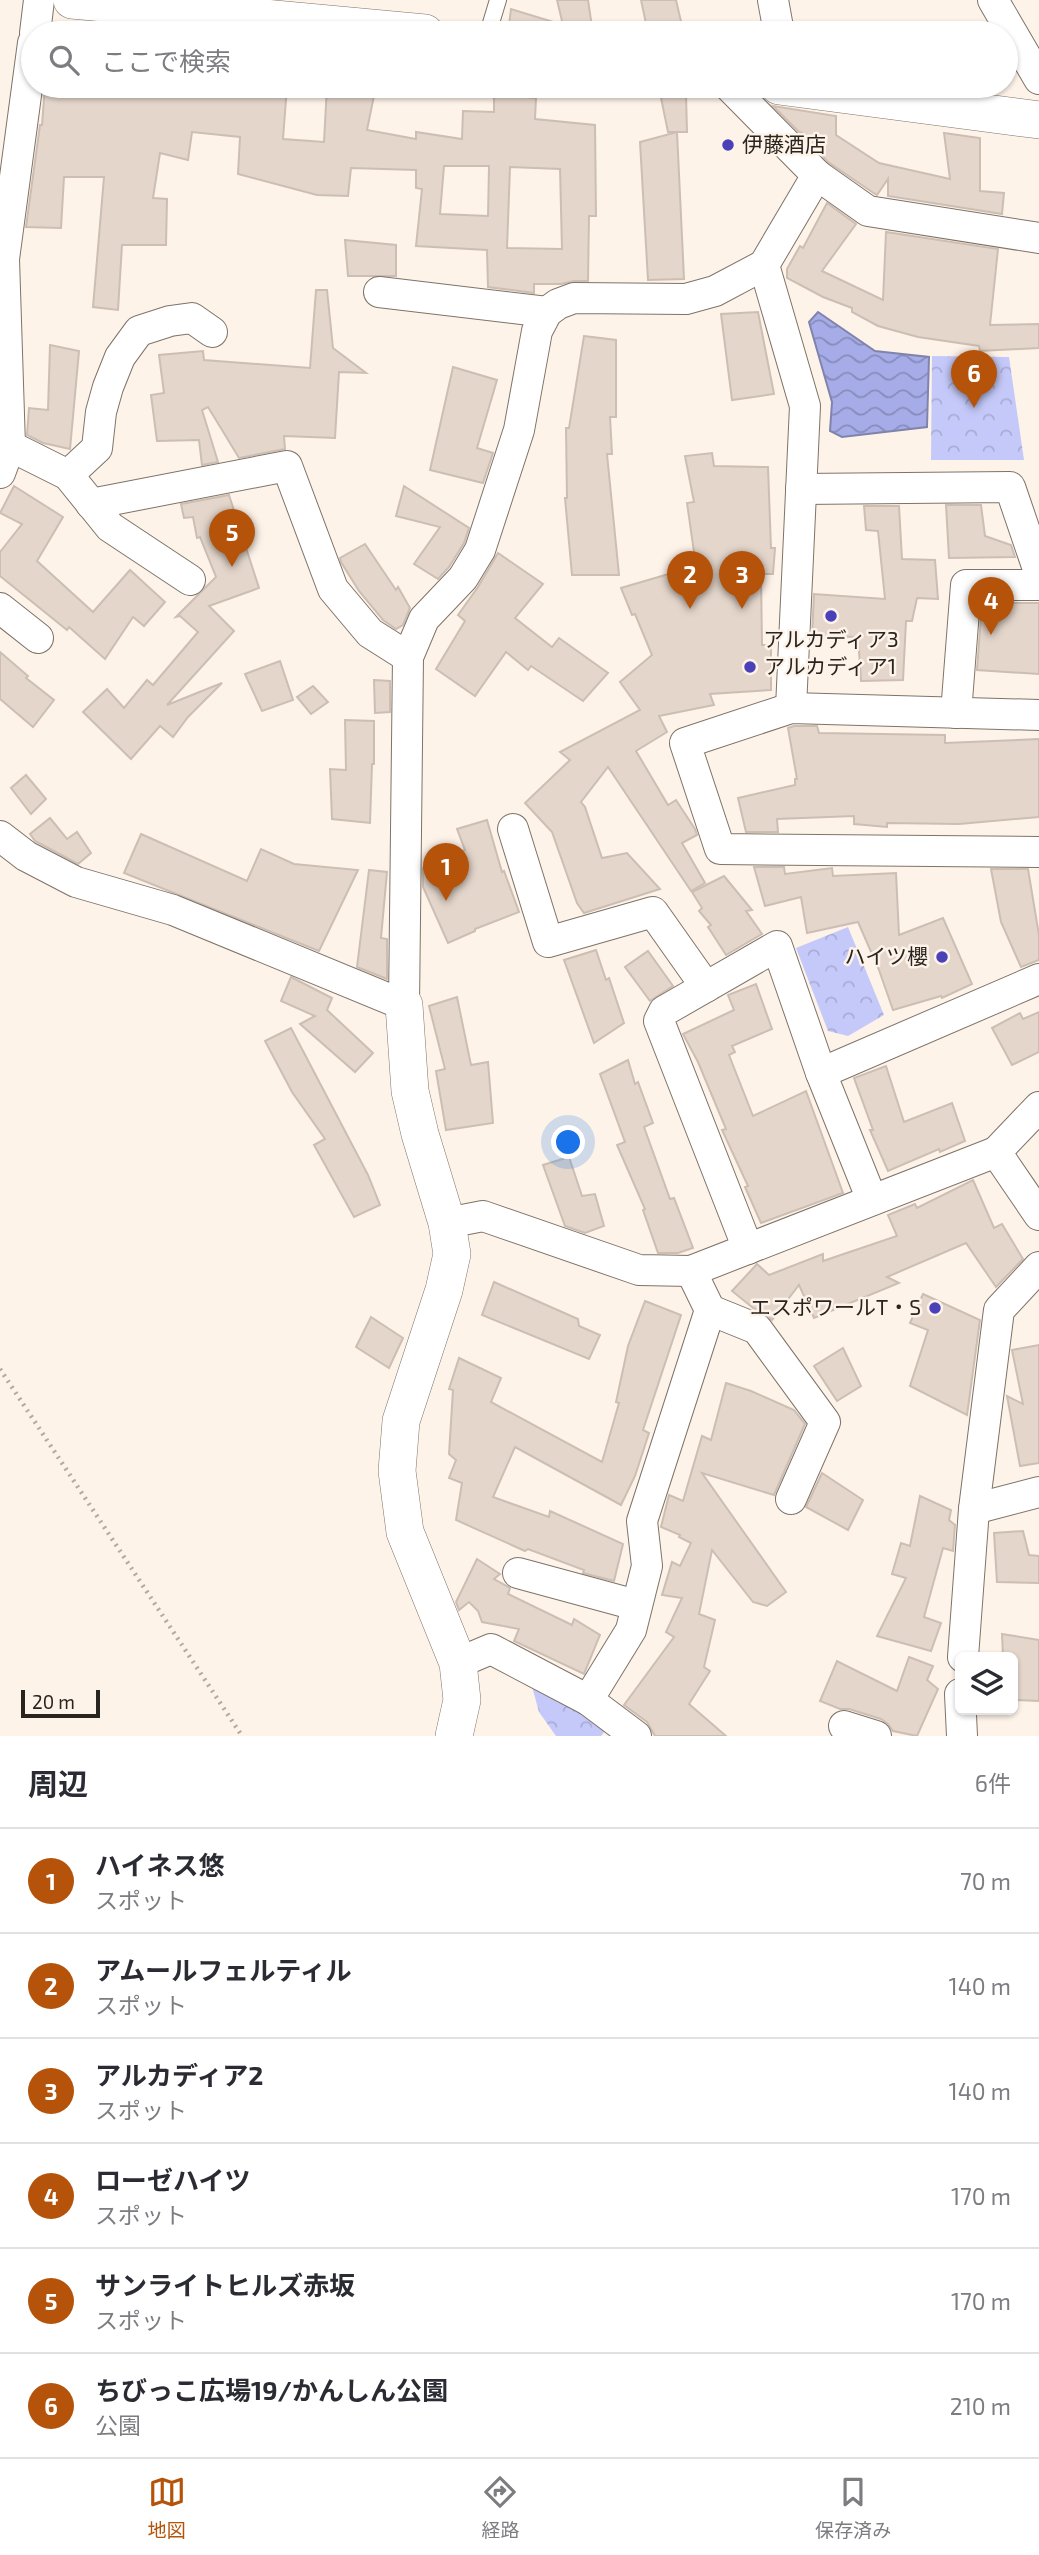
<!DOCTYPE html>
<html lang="ja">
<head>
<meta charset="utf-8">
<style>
	:root { --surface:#fff; --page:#f2f2f3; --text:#2b2b33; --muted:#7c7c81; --line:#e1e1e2; --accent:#b45309 }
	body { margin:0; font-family:"Exo 2","Noto Sans JP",sans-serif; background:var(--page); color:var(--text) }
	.controls { position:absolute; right:21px; bottom:21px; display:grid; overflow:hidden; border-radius:10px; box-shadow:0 2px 5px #0004 }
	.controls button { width:63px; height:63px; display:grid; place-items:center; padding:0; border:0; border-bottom:2px solid var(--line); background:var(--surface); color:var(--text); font:35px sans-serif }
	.scale { position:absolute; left:21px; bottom:18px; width:79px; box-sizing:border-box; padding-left:7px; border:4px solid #29241f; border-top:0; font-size:19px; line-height:24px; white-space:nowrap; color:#29241f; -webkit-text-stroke:5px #fef3e9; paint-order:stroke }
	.you { position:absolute; left:569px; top:1143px; width:24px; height:24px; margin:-18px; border:5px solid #fff; border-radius:50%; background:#1a73e8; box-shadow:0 0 0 10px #1a73e833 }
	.badge { display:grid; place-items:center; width:46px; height:46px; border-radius:50%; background:var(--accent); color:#fff; font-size:23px; font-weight:700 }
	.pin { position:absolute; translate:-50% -58px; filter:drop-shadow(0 2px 4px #0008) }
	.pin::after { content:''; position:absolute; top:37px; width:24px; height:21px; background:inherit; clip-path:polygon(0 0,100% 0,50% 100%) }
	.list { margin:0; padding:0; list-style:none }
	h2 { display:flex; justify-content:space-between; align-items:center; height:91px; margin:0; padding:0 28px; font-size:30px }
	h2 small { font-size:23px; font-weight:400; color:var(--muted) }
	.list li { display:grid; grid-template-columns:46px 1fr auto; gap:21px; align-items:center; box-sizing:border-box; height:105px; padding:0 28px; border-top:2px solid var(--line) }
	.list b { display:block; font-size:26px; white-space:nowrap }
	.list p { margin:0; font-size:23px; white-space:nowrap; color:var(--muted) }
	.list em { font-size:23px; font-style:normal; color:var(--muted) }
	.icon { flex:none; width:38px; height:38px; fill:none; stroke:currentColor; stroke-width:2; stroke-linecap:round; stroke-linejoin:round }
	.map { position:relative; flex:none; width:1039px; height:1736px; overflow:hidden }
	.search { position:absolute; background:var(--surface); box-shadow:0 2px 5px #0004; left:21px; right:21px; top:21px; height:77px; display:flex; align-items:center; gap:18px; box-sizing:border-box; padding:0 24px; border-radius:38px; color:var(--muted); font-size:26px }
	.sheet { height:721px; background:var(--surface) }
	nav { display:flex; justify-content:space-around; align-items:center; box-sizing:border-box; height:98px; border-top:2px solid var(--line); background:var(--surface); font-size:19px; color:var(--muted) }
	nav a { display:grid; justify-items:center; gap:4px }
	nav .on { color:var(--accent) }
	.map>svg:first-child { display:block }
</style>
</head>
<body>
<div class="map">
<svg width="1039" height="1736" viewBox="0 0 1039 1736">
	<defs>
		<pattern id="park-crowns" width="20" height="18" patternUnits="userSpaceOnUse" patternTransform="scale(1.75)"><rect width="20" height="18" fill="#c4c9f9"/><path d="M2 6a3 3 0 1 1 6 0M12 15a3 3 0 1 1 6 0" fill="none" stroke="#a8acd5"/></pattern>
		<pattern id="water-waves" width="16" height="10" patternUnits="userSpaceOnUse" patternTransform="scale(1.75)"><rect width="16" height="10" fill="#a6ace8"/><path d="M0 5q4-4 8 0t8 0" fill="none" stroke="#878cbb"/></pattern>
	</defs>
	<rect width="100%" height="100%" fill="#fef3e9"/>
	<g fill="url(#park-crowns)">
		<polygon points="932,356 1009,357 1024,460 931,460"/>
		<polygon points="848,927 884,1015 848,1036 828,1031 796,948"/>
		<polygon points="537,1679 606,1730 601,1736 556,1736 539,1712 531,1683"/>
	</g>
	<polygon fill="url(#water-waves)" stroke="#8083ac" stroke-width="2" points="818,312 875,351 929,357 927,427 842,437 830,431 832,402 809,322"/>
	<g fill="#e4d6cb" stroke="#ccbeb3" stroke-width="2" fill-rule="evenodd">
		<polygon points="557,0 588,0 593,33 508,33 511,9 563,25"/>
		<polygon points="641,0 676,0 683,30 648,33"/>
		<path d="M45,86H287L283,139L324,142L327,86H376L367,130L416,139V132L462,139L463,111L494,112V94L536,98L535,119L595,125L596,216H589L588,281H574L561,284H534V293L488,287L487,250L416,246L422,189L416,188V170L351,168L348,196L317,195L238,174L240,137L192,132L188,160L160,153L153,198L167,199L166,245H122L118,310L93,307L104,177H64L61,228L26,227L40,125H42ZM444,166H489L488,216L440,214ZM510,167L560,169L562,249L507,248Z"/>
		<polygon points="659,88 686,94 687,132 668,132"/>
		<polygon points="773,106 836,116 836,135 879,163 950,179 944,133 980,138 980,191 1004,193 1002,214 888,196 888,179 877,195 875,194 828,162 810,143 809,136 799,132"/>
		<polygon points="677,132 684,279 648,280 640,142"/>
		<polygon points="827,203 856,224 822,271 883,300 886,232 998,249 990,325 1039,324 1039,348 980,351 979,346 918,337 878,326 852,312 852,308 823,297 787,278 787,269 800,246 803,248"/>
		<polygon points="345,240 396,245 396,276 348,276"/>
		<polygon points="316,290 327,290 333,348 366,373 339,372 335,438 284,436 285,449 239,458 208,407 202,410 218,462 202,465 199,440 157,441 151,395 164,393 159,355 203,351 204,360 310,368"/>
		<polygon points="758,312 774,394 732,400 721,314"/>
		<polygon points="584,336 616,340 616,417 610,417 612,454 607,454 619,575 572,575 565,498 567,498 566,428 569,428"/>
		<polygon points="50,345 79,351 70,449 43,443 27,435 29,408 48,410"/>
		<polygon points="453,367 497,380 477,448 493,453 483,483 430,470"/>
		<polygon points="712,453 714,466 768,467 771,548 775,548 773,574 761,574 762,645 771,645 771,690 710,694 714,705 659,716 667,732 636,751 668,805 676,800 695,829 697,835 682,843 705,883 691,891 608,767 581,802 585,807 602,858 627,853 660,889 584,913 577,903 552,832 525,803 570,760 560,752 640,710 620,682 652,655 635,614 632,615 621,588 696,566 687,503 694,502 685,456"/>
		<polygon points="14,486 63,517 37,561 93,612 130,570 165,602 144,626 133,617 105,659 69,627 67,630 0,576 0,552 22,524 0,513"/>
		<polygon points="404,486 469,528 464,543 449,567 438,579 414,564 440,527 396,516"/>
		<polygon points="229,495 259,588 209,606 234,631 167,705 222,683 188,717 173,737 160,726 131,759 83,712 107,689 124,708 147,680 153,685 198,632 180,616 176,617 216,577 200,537 197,538 193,517 184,518 181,504"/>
		<polygon points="946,505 981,505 985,536 1011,545 1015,557 949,558"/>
		<polygon points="864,506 899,506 902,559 935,560 938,599 917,598 912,621 906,621 903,680 861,681 858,637 812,636 814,594 885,599 878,531 866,530"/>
		<polygon points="365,544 396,590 398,587 410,608 403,625 396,629 383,620 359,591 341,562 340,558"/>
		<polygon points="498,553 543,584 515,618 552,647 559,638 608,673 583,701 531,666 528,670 506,652 475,696 436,669 465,621 458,615 478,587"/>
		<polygon points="982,603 1039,603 1039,674 977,670"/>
		<polygon points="0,652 28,676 26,678 54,700 33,727 0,699"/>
		<polygon points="280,661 293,700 262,711 245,674"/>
		<polygon points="374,680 390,681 390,712 375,713"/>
		<polygon points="313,686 328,702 311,714 297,697"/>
		<polygon points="345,720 374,721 374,764 372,764 370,823 332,819 330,769 346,770"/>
		<polygon points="794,726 817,726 819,733 945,735 945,743 1039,739 1039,817 959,824 887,823 887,827 854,824 854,816 777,819 778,832 746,832 738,798 795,785 795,779 797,779 788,728"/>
		<polygon points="26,775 46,799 31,814 11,788"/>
		<polygon points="50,818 67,839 77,832 91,853 78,864 35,841 30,834"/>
		<polygon points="487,820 502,872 504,871 519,912 475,929 475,931 448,943 423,887 423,868 465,850 457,829"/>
		<polygon points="141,834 247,881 261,849 294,864 358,870 319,951 124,873"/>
		<polygon points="754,867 784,867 785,874 832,868 833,876 896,873 899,935 943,918 972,984 942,998 941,996 893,1010 879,970 858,922 807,933 801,897 765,906"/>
		<polygon points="991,869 1028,869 1039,935 1039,960 1021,967 1001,922"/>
		<polygon points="369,870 387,872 381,938 387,939 387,979 357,967"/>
		<polygon points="724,876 752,910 746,911 762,934 726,955 708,927 711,925 699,911 702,908 692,892"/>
		<polygon points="596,950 606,980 609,978 624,1023 594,1043 564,960"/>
		<polygon points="648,951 673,986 650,1001 625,967"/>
		<polygon points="291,977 332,998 327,1010 373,1053 355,1072 300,1024 315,1016 281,1001"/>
		<polygon points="756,984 772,1029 732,1046 735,1052 729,1055 753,1116 806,1091 843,1193 761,1223 745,1187 748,1186 722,1130 726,1129 698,1062 683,1034 734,1010 728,995"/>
		<polygon points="457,997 471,1065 488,1062 493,1123 446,1130 436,1071 445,1069 429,1006"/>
		<polygon points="1039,1012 1039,1052 1012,1065 992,1028 1020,1013 1023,1019"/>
		<polygon points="291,1028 368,1175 380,1205 354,1217 314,1145 325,1139 292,1092 265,1041"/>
		<polygon points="628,1060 635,1084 638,1082 653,1123 644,1127 670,1199 674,1198 693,1248 678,1253 658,1253 643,1210 645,1209 617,1145 625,1142 600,1074"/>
		<polygon points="886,1066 904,1122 952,1103 965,1141 940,1152 939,1149 888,1171 870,1130 873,1130 854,1078"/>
		<polygon points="569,1157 582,1196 595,1194 604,1226 585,1233 565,1226 543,1165"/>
		<polygon points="973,1180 994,1228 1002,1224 1023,1259 996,1287 966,1243 887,1277 899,1283 814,1318 799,1285 772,1320 764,1313 753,1308 732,1291 757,1264 769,1275 823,1254 823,1261 897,1236 888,1215 915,1204 917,1208"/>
		<polygon points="494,1282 578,1319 579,1326 600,1335 589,1359 482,1315"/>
		<polygon points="923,1294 980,1320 967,1415 910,1386 928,1330 910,1323"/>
		<polygon points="645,1301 681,1315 643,1430 649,1433 635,1476 621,1505 515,1447 493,1497 549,1517 550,1511 623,1544 614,1581 583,1573 584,1570 528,1549 525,1551 456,1520 462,1483 449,1478 456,1460 449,1454 453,1390 449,1389 459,1358 501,1378 491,1402 602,1462 619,1403 616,1402 628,1346"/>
		<polygon points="371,1317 403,1338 389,1368 356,1347"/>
		<polygon points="1039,1345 1039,1463 1020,1466 1007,1396 1023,1404 1012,1350"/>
		<polygon points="843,1348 861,1386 837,1401 814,1366"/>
		<polygon points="726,1383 751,1391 794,1410 805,1424 774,1495 702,1473 786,1592 767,1606 753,1602 712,1550 699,1614 715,1620 704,1667 710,1671 689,1704 726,1736 655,1736 647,1722 624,1705 674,1637 666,1632 682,1598 662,1595 672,1562 680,1566 691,1543 679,1537 680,1535 661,1527 669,1495 683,1501 702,1436 711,1440"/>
		<polygon points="822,1473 863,1500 848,1530 806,1507"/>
		<polygon points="920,1496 951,1510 949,1520 955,1525 953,1551 943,1548 924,1617 941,1623 931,1651 877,1636 906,1578 892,1574 901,1543 910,1546"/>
		<polygon points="1023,1531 1029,1555 1039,1556 1039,1583 997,1582 994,1533"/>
		<polygon points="477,1559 500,1574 494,1579 510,1588 508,1594 572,1625 574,1619 600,1635 584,1674 514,1641 519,1629 482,1622 478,1611 469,1602 459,1610 456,1602"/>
		<polygon points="1002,1634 1039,1640 1039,1701 1013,1700 1013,1657 1003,1657"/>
		<polygon points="909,1657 933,1666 927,1680 938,1689 917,1736 893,1731 888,1724 881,1719 849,1709 840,1709 820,1701 837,1661 897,1691"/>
	</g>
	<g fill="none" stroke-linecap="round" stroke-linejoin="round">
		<defs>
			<polyline id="service" points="488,33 498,0"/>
			<g id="minor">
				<polyline points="773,0 779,33"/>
				<polyline points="993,0 1039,79"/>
				<polyline points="35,33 39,0"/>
				<polyline points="729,86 817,175 868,211 1039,238"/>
				<polyline points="764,265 805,406 791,708"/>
				<polyline points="379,292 547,312"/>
				<polyline points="10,446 68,475 110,527 190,580"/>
				<polyline points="0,473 10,446 4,259 33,43"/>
				<polyline points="68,475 97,448 101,412 108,387 120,357 139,331 170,321 192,318 212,332"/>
				<polyline points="801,489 1010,487 1039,572"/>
				<polyline points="91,504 287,466 333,589 370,633 408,657"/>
				<polyline points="0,608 38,638"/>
				<polyline points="956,713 966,585 1039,585"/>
				<polyline points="1039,715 791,708 685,743 720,849 1039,852"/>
				<polyline points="513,829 548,942 653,912 706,987"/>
				<polyline points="0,836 26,856 76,882 173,910 404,1005 408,657 424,619 463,578 480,550 519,430 537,331 547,312 558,304 574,298 686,299 715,291 764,265 817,175"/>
				<polyline points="821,1073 1039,979"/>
				<polyline points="996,1152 1039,1107"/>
				<polyline points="447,1223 483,1216 639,1270 691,1271 996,1152 1039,1215"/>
				<polyline points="748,1249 659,1021 664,1011 777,946 821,1073 872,1200"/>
				<polyline points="710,1310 757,1329 825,1422 791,1499"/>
				<polyline points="974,1509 1039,1492"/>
				<polyline points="518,1573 636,1605"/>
				<polyline points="963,1657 974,1509 999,1310 1039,1267"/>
				<polyline points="458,1663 491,1649 588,1700 636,1736"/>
				<polyline points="960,1694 962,1736"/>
				<polyline points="588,1700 631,1630 647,1566 642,1521 710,1310 691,1271"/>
				<polyline points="844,1726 876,1736"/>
			</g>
			<g id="tertiary">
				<polyline points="72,0 425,33"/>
				<polyline points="779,86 1039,120"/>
				<polyline points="404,1005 410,1091 420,1134 447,1223 452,1254 444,1290 401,1421 397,1471 405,1532 458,1663 462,1700 454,1736"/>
			</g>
		</defs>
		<use href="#service" stroke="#7f7368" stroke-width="18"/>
		<use href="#minor" stroke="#7f7368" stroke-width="32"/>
		<use href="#tertiary" stroke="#7f7368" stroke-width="38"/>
		<polyline stroke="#b3aaa1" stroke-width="4.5" stroke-dasharray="2 5" stroke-linecap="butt" points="0,1369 242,1736"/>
		<use href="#service" stroke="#fff" stroke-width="16"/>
		<use href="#minor" stroke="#fff" stroke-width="30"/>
		<use href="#tertiary" stroke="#fff" stroke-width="37"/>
	</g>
	<g fill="#4a41b8" stroke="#fef3e9" stroke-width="2.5">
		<circle cx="728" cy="145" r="7"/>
		<circle cx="831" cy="616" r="7"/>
		<circle cx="750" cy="667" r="7"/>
		<circle cx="942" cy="957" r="7"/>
		<circle cx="935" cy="1308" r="7"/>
	</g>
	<g text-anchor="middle" stroke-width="5" stroke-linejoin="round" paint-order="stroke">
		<g font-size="21" fill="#29241f" stroke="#fef3e9" text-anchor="start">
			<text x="742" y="152">伊藤酒店</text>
			<text x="831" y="647" text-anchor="middle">アルカディア3</text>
			<text x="764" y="674">アルカディア1</text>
			<text x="928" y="964" text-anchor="end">ハイツ櫻</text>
			<text x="921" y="1315" text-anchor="end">エスポワールT・S</text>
		</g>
	</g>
</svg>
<div class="controls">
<button><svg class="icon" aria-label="layers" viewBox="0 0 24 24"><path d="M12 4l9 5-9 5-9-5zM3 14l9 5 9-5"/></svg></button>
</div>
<div class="scale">20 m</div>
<div class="you"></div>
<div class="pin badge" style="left:446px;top:901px">1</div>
<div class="pin badge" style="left:690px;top:609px">2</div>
<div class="pin badge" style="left:742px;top:609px">3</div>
<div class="pin badge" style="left:991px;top:635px">4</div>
<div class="pin badge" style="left:232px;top:567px">5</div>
<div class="pin badge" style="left:974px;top:408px">6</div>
<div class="search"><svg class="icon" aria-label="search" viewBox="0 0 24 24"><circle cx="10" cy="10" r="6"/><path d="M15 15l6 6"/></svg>ここで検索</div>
</div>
<section class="sheet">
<h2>周辺<small>6件</small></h2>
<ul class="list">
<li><span class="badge">1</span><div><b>ハイネス悠</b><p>スポット</p></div><em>70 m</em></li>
<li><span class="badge">2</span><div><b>アムールフェルティル</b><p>スポット</p></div><em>140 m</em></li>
<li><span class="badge">3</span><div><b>アルカディア2</b><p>スポット</p></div><em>140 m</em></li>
<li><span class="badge">4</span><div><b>ローゼハイツ</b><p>スポット</p></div><em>170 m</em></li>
<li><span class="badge">5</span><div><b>サンライトヒルズ赤坂</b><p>スポット</p></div><em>170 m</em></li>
<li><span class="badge">6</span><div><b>ちびっこ広場19/かんしん公園</b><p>公園</p></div><em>210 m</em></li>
</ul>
</section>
<nav>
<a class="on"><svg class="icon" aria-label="map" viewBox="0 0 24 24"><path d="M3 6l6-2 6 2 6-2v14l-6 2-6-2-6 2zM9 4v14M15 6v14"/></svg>地図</a>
<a><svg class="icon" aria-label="directions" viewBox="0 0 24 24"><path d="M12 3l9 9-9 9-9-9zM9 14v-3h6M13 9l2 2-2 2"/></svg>経路</a>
<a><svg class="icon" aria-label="saved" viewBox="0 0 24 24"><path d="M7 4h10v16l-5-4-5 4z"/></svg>保存済み</a>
</nav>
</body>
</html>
